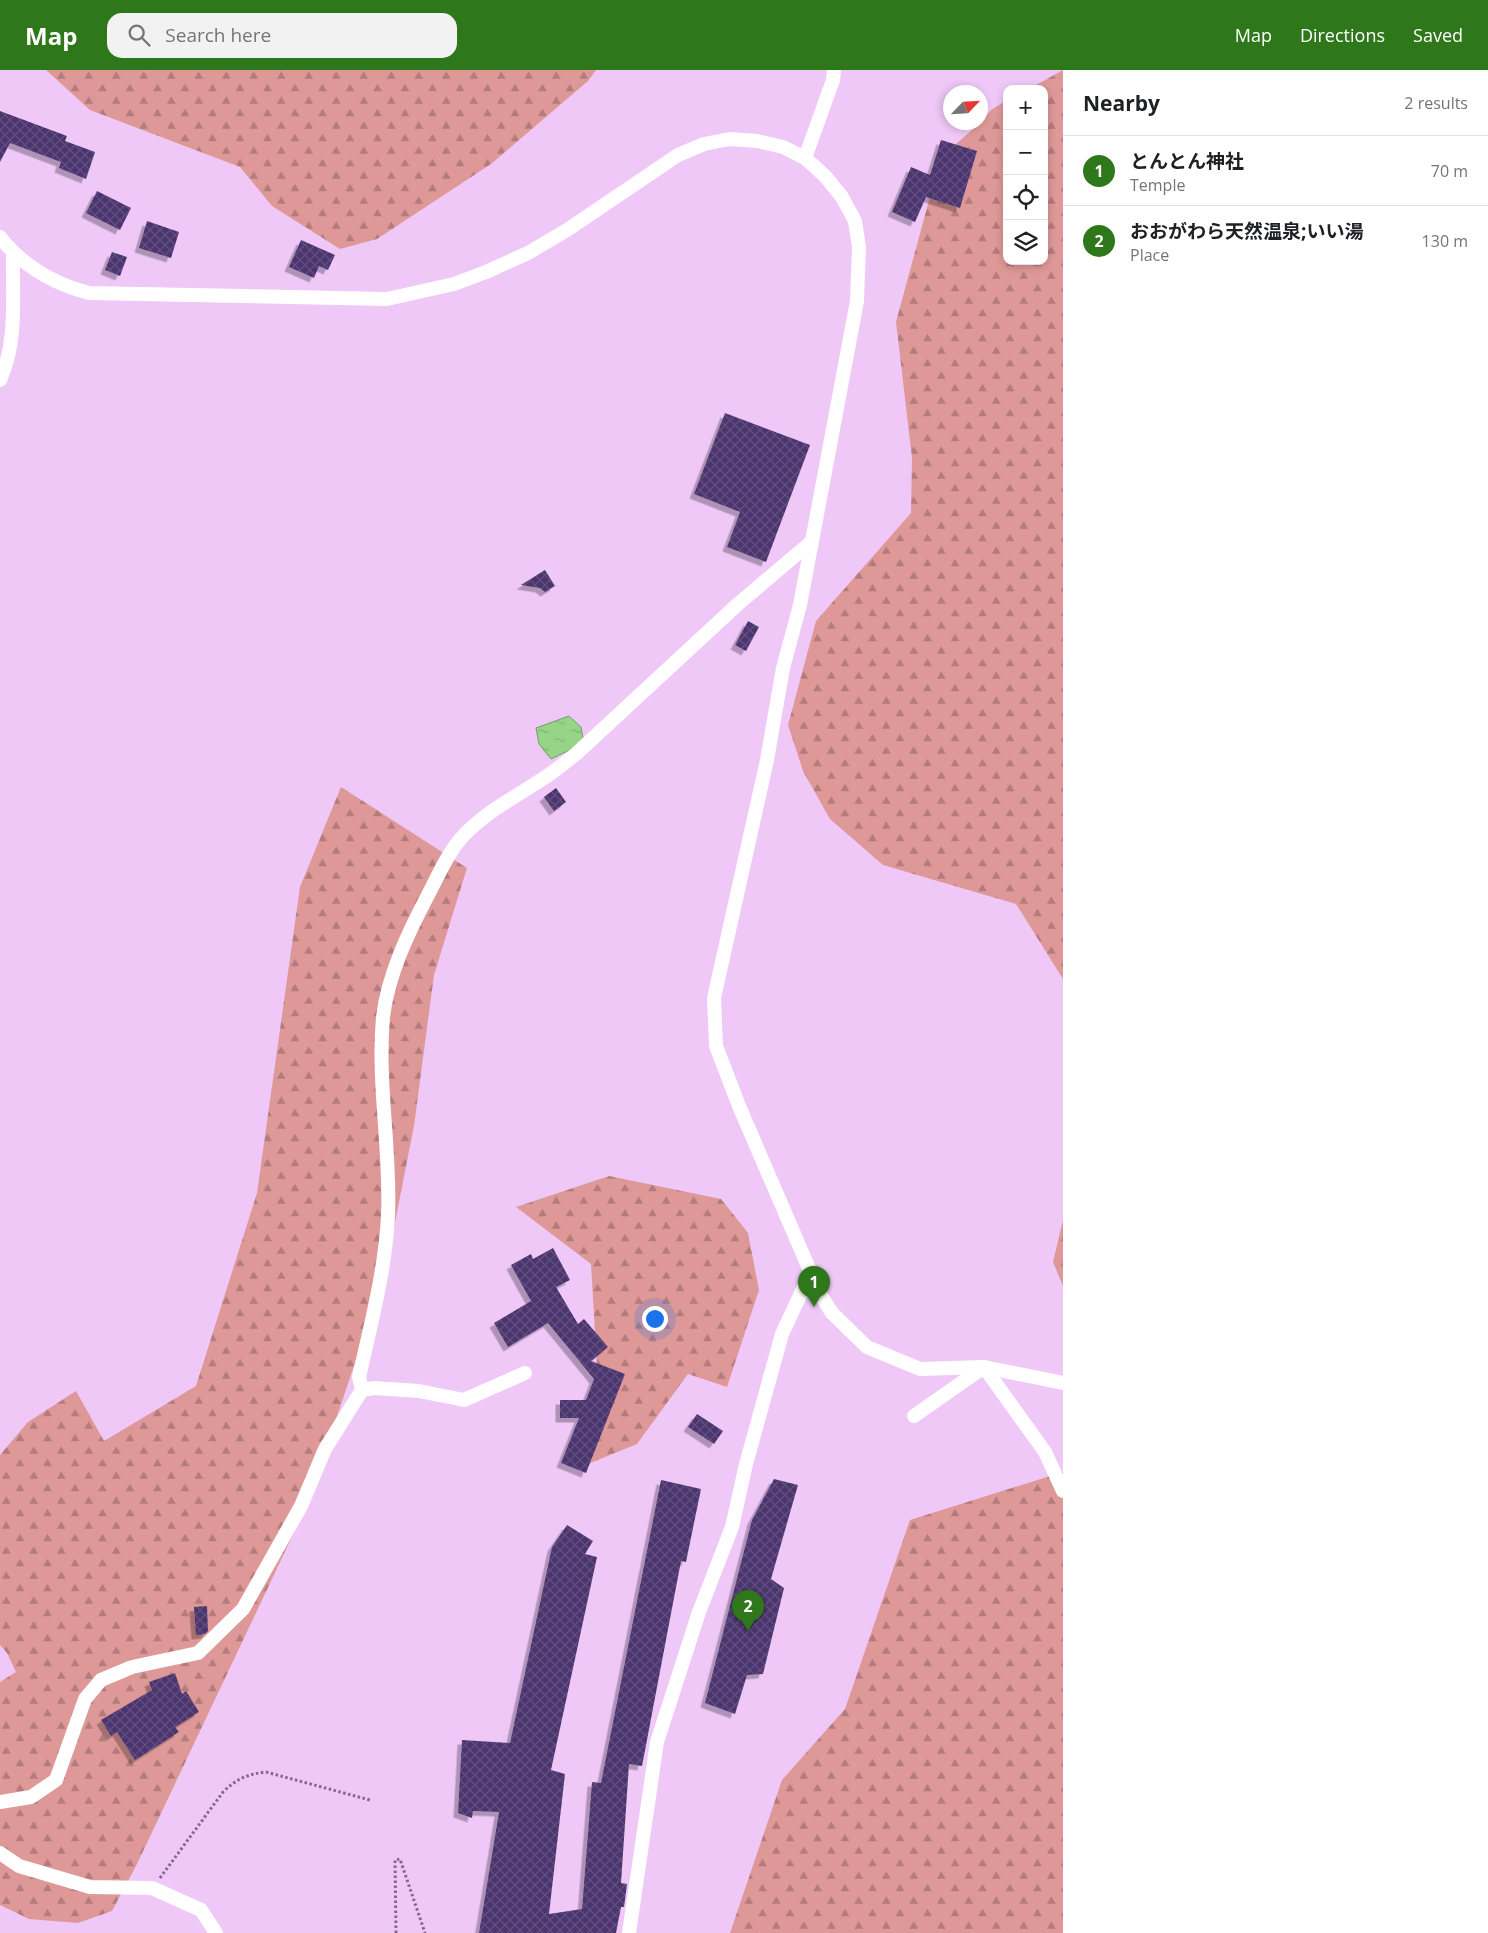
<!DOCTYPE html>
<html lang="en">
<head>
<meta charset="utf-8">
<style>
	:root { --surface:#fff; --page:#f2f2f2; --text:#202124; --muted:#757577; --line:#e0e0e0; --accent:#2f771b }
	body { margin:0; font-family:"Open Sans","Noto Sans JP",sans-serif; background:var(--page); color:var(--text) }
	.controls { position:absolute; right:15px; top:15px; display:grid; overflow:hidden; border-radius:10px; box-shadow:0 2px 8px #0003 }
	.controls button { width:45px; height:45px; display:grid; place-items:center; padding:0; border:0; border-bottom:1px solid var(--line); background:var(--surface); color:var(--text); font:25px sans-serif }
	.compass { position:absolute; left:943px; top:15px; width:45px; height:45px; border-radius:50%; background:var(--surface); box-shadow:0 2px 8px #0003; rotate:65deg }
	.you { position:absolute; left:654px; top:1248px; width:18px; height:18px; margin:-12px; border:4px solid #fff; border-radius:50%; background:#1a73e8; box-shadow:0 0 0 8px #1a73e833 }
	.badge { display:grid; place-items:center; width:32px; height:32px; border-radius:50%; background:var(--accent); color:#fff; font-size:16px; font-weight:700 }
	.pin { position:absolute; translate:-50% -41px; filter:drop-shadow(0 1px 2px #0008) }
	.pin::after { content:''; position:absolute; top:26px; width:18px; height:15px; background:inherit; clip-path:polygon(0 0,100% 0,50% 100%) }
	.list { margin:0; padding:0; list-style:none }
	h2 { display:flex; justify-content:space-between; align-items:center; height:65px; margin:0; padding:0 20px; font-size:21px }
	h2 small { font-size:16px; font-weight:400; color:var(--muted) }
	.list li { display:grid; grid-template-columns:32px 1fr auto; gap:15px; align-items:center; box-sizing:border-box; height:70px; padding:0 20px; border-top:1px solid var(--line) }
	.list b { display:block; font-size:19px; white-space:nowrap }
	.list p { margin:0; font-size:16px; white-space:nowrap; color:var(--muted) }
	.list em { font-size:16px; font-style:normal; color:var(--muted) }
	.icon { flex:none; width:28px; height:28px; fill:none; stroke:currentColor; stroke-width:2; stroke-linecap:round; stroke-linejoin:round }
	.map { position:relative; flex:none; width:1063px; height:1863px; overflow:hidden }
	header { display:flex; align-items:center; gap:30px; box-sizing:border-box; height:70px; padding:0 25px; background:var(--accent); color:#fff }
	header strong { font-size:24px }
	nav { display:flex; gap:28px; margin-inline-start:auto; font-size:18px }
	.search { width:350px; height:45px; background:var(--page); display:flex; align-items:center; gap:12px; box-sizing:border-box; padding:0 18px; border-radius:15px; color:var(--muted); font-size:19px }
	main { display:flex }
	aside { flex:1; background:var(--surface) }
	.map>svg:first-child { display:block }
</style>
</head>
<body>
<header>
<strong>Map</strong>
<div class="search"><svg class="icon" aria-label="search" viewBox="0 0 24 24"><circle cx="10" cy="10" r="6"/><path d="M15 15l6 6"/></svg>Search here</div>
<nav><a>Map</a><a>Directions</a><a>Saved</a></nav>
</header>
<main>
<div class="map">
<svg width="1063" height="1863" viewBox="0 0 1063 1863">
	<defs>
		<pattern id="forest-firs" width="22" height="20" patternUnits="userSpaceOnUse" patternTransform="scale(1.25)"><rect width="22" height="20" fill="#de9897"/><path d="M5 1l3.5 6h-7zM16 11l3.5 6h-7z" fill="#b47b7c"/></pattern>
		<pattern id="water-ripples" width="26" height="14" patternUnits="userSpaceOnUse" patternTransform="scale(1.25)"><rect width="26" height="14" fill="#96d488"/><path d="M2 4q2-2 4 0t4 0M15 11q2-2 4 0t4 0" fill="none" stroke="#81b576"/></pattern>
		<pattern id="building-cross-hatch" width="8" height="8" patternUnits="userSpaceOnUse" patternTransform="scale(1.25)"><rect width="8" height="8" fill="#4b346e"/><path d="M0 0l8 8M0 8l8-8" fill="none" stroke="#624f7f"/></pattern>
		<filter id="shadow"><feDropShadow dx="-4.5" dy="4.5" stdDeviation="0" flood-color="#0004"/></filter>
	</defs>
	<rect width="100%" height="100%" fill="#efc8f8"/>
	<g fill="url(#forest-firs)">
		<polygon points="46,0 596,0 588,11 491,94 377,169 340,179 272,136 240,97 90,40"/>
		<polygon points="1063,0 1063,909 1016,834 883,795 830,749 803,701 788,655 816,551 911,443 912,388 896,252 931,123 956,74 981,52 991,40 1007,30 1007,191 1044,191 1044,19 1029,19"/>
		<polygon points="341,717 467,798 434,905 414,1056 385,1203 308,1433 137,1794 112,1841 78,1853 29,1849 0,1835 0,1612 16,1602 7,1583 0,1575 0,1385 28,1352 76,1321 104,1371 196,1316 257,1123 300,817"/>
		<polygon points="609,1106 721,1129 748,1163 759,1220 727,1317 688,1304 637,1374 588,1394 600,1347 591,1194 516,1137"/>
		<polygon points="1063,1150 1063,1216 1053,1192"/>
		<polygon points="1063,1402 1063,1863 730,1863 782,1710 845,1639 910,1450"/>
	</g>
	<polygon fill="url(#water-ripples)" stroke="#769c6e" points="569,646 581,657 583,668 578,676 551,689 539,674 536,658"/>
	<g fill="url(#building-cross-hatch)" filter="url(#shadow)">
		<polygon points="0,41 67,66 65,71 95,82 86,109 59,98 61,92 10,73 0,92"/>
		<polygon points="941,70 977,81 960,138 926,127 915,152 892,142 911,97 930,105"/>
		<polygon points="97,121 131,138 120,160 86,143"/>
		<polygon points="147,151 179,162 171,188 139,178"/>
		<polygon points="301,170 335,185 328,200 319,196 314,208 289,197"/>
		<polygon points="112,182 127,187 120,206 105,200"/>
		<polygon points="725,343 810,375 766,492 727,477 740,442 694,424"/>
		<polygon points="545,500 555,516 545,522 540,518 521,515"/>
		<polygon points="748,551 759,557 746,581 735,575"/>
		<polygon points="556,718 566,732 554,741 544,727"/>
		<polygon points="553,1178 570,1210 556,1217 578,1254 584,1249 608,1277 591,1291 625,1304 586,1403 561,1393 579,1348 560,1348 560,1330 586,1330 594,1309 548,1253 508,1277 494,1253 531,1231 511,1195 531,1184 533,1189"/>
		<polygon points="697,1344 723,1361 714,1374 688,1357"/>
		<polygon points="774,1409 798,1415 771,1509 784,1518 763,1604 747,1605 735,1644 705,1633 752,1450"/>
		<polygon points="661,1410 701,1419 686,1492 681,1491 642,1696 629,1694 621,1813 627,1814 624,1837 621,1837 616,1863 479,1863 499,1742 473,1741 472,1748 458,1743 462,1670 510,1673 552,1477 567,1455 593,1471 585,1484 597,1487 551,1700 565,1704 549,1844 582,1839 592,1712 601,1713"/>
		<polygon points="207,1536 208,1561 205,1564 196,1565 194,1537"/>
		<polygon points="175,1603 182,1624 186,1621 199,1642 175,1657 179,1662 135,1690 117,1662 111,1666 101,1650 152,1620 149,1612"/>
	</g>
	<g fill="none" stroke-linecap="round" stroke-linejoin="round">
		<g stroke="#84688a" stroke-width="3" stroke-dasharray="2.5 2.5" stroke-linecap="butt">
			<path d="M160,1808L223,1722C236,1709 248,1704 266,1702L370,1730"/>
			<polyline points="396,1863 395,1790 400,1789 425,1863"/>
		</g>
		<g stroke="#fff" stroke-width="14">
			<polyline points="805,88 833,10 834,0"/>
			<path d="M0,167C23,196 54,214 89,223L387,229L454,214L486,202L528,183L567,160L678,85L704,74L730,69L757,71L783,77L805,88L825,106L842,127L855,151L859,177L857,231L800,535L783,598L767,690L714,928L716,976L739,1036L820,1224L832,1243L867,1277L920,1299L984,1297L1063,1313"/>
			<path d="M0,310C18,271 12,224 13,183"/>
			<polyline points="984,1297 1045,1382 1063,1421"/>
			<polyline points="362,1320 374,1318 419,1321 464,1330 525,1303"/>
			<polyline points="914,1346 984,1297"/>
			<path d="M0,1732L31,1727L56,1710L85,1629L101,1610L132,1597L198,1583L243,1539L301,1436L325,1379L362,1320L359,1307C371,1254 385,1201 388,1147C391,1080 377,1014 383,947C388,905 408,863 427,827C438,806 448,782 464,765C488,740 519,725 547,706C558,699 567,691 577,683L738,534L810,473"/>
			<polyline points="0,1783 19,1796 90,1817 152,1818 201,1840 216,1863"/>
			<polyline points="629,1863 657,1672 699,1542 732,1457 746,1394 782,1264 810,1204"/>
		</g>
	</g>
</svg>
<div class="controls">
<button>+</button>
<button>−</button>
<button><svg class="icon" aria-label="locate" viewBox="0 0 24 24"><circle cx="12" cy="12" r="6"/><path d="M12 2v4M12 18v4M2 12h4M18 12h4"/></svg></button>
<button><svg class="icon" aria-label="layers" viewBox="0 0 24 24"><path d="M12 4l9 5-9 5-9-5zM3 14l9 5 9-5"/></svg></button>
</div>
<svg class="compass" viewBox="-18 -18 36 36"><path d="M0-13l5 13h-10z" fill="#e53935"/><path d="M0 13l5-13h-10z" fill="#757577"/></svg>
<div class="you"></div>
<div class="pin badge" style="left:814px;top:1237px">1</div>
<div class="pin badge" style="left:748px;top:1561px">2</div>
</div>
<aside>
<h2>Nearby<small>2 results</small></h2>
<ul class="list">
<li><span class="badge">1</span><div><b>とんとん神社</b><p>Temple</p></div><em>70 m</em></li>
<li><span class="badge">2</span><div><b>おおがわら天然温泉;いい湯</b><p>Place</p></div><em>130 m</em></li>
</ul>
</aside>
</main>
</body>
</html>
